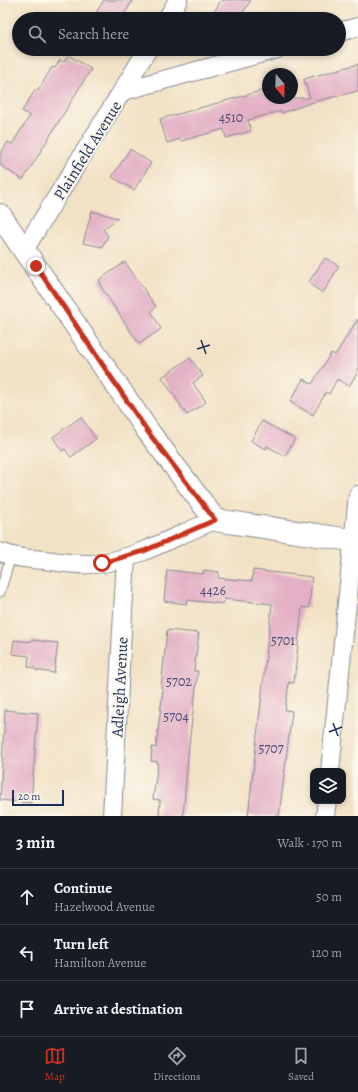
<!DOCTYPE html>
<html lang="en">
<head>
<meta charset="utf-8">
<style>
	:root { --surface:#171b24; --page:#242831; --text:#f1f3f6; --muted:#9ea1a6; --line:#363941; --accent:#c8321e }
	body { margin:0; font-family:Alegreya,serif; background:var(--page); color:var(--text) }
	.controls { position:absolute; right:12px; bottom:12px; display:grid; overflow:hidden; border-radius:8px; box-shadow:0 2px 6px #0003 }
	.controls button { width:36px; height:36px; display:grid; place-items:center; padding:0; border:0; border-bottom:1px solid var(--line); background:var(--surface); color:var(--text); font:20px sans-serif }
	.compass { position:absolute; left:262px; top:68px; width:36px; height:36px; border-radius:50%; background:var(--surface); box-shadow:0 2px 6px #0003; rotate:161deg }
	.scale { position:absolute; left:12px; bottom:10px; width:52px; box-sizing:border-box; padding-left:4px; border:2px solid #1b2f5e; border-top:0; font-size:11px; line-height:14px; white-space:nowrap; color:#1b2f5e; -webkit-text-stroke:3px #fbf7ec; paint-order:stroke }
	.stop { position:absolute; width:12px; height:12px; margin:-9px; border:3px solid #c8321e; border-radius:50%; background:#fff }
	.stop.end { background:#c8321e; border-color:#fff; box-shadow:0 1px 4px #0008 }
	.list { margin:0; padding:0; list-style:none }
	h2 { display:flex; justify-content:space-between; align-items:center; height:52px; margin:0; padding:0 16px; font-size:17px }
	h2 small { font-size:13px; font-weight:400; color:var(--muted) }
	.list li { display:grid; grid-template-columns:26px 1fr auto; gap:12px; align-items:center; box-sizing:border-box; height:56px; padding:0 16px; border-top:1px solid var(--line) }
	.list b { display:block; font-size:15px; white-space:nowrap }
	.list p { margin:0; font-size:13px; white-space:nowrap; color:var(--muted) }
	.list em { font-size:13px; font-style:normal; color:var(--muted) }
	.icon { flex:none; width:22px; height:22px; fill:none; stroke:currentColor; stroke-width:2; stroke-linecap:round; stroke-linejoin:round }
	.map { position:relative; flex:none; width:358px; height:816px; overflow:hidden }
	.search { position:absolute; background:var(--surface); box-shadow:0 2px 6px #0003; left:12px; right:12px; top:12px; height:44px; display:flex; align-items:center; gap:10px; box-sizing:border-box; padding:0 14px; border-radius:22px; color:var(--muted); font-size:15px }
	.sheet { height:220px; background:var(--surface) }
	nav { display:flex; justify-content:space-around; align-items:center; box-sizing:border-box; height:56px; border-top:1px solid var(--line); background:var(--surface); font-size:11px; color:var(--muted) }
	nav a { display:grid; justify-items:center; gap:2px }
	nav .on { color:var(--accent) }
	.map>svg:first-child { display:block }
</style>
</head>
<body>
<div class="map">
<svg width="358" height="816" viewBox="0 0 358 816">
	<rect width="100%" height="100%" fill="#fbf7ec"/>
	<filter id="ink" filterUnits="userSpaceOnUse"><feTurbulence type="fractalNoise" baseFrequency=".025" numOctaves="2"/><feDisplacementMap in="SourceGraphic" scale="8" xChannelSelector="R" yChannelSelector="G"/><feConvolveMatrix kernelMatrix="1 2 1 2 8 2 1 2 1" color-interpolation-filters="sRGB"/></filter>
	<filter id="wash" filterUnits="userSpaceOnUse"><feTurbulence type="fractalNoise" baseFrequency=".012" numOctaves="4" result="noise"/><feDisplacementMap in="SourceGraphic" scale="16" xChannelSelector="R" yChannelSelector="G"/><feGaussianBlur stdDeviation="0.9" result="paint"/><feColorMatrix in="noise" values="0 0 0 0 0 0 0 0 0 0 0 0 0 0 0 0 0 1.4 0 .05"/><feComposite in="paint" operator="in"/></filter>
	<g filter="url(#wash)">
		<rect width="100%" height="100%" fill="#f2e2c5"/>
		<g id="blocks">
			<g fill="#e3b0c5">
				<polygon points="104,0 133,0 121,19 92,19"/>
				<polygon points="221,0 251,0 239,19 221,19 213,14"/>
				<polygon points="68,55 91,69 23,180 0,165 0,154 8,142 12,144 30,116 22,111 36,89 38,91 52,67 55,68 60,60 64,62"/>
				<polygon points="358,64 358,91 313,102 282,113 281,111 248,120 251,131 226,138 224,129 181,141 180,139 167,143 160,119 268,89 268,98 310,98 304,79"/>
				<polygon points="130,149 151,163 134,190 112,177"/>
				<polygon points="92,211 118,218 103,229 108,236 102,247 83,243"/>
				<polygon points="325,258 339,266 323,293 308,283"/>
				<polygon points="125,262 156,307 151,311 161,329 139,344 99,284 101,283 99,280"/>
				<polygon points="358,319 358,372 349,386 337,379 329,394 326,392 313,415 290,402 303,379 312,384 331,353 335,355"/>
				<polygon points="190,358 203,376 193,383 206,402 187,415 162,377"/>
				<polygon points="81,417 96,439 71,457 65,449 62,451 53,437"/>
				<polygon points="262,421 295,439 285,456 267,446 266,449 251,441"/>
				<polygon points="167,570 203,574 204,570 219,572 218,578 252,581 253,570 312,577 309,608 302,607 294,683 289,682 285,710 292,711 279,816 248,816 272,604 224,599 223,604 187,600 186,604 164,601"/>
				<polygon points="167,630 199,633 194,671 198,671 189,744 183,816 159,816 160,800 153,799 158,762 151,761 152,747 156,748 163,689 161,688"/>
				<polygon points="14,640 30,642 31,640 58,643 54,673 35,670 35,668 28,667 29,656 12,654"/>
				<polygon points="5,710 38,713 31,803 0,800"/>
			</g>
		</g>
	</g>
	<g filter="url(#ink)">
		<use href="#blocks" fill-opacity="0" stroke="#868892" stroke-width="1"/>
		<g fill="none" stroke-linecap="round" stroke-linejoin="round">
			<defs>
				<polyline id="service" points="0,592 11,556"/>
				<g id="minor">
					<polyline points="167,19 178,0"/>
					<polyline points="339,32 358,27"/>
					<polyline points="123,91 277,49"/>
					<polyline points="24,250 148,49"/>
					<path d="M0,552C15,558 30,559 45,560C64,563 85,566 103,563C143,556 178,534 215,520"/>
					<polyline points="330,771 358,495"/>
					<polyline points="112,816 126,557"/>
					<polyline points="325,816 327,801"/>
				</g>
				<polyline id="tertiary" points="0,215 148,431 215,520 358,541"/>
			</defs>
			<use href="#service" stroke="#868892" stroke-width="11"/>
			<use href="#minor" stroke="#868892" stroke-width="20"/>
			<use href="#tertiary" stroke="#868892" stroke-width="24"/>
			<use href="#service" stroke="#fff" stroke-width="9"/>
			<use href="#minor" stroke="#fff" stroke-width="18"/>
			<use href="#tertiary" stroke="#fff" stroke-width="22"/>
		</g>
	</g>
	<g fill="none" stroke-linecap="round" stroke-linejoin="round" filter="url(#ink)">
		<polyline stroke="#c8321e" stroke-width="5" points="36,266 148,432 215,520 144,551 102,563"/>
	</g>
	<path fill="none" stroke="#1b2f5e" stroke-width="1.5" d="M201,340L206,354M197,349L210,345M333,723L338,736M329,732L342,727"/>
	<g text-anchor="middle" stroke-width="4" stroke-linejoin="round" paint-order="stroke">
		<g font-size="14" fill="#4d4f78">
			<text x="231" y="122">4510</text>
			<text x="213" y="595">4426</text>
			<text x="283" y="645">5701</text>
			<text x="179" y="686">5702</text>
			<text x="176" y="721">5704</text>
			<text x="271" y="753">5707</text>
		</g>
		<g font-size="16" fill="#1b2f5e" stroke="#fbf7ec">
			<text transform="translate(87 150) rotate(-58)" y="6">Plainfield Avenue</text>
			<text transform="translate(119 687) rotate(-87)" y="6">Adleigh Avenue</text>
		</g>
	</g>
</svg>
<div class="controls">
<button><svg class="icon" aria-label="layers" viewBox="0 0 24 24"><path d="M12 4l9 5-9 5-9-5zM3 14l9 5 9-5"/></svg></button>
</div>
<svg class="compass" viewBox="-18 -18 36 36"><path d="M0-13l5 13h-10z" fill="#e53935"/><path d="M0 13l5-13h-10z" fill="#9ea1a6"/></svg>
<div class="scale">20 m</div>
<div class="stop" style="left:102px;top:563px"></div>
<div class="stop end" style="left:36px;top:266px"></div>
<div class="search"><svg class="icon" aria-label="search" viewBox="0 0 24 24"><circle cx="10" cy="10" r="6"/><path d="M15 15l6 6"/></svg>Search here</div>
</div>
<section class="sheet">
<h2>3 min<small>Walk · 170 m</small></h2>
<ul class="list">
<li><svg class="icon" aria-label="ahead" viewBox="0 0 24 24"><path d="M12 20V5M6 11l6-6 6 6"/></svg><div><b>Continue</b><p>Hazelwood Avenue</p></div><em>50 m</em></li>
<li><svg class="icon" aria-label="left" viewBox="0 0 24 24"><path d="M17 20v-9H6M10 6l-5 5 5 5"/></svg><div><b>Turn left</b><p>Hamilton Avenue</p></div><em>120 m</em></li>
<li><svg class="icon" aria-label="arrive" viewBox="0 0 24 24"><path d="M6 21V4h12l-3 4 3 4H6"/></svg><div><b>Arrive at destination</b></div></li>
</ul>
</section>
<nav>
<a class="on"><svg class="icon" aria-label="map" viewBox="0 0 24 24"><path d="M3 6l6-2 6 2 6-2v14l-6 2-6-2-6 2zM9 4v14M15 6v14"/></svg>Map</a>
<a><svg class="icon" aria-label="directions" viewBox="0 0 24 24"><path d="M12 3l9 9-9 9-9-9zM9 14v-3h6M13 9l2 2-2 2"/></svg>Directions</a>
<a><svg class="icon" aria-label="saved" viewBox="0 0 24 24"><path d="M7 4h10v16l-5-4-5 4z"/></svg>Saved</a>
</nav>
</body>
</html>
